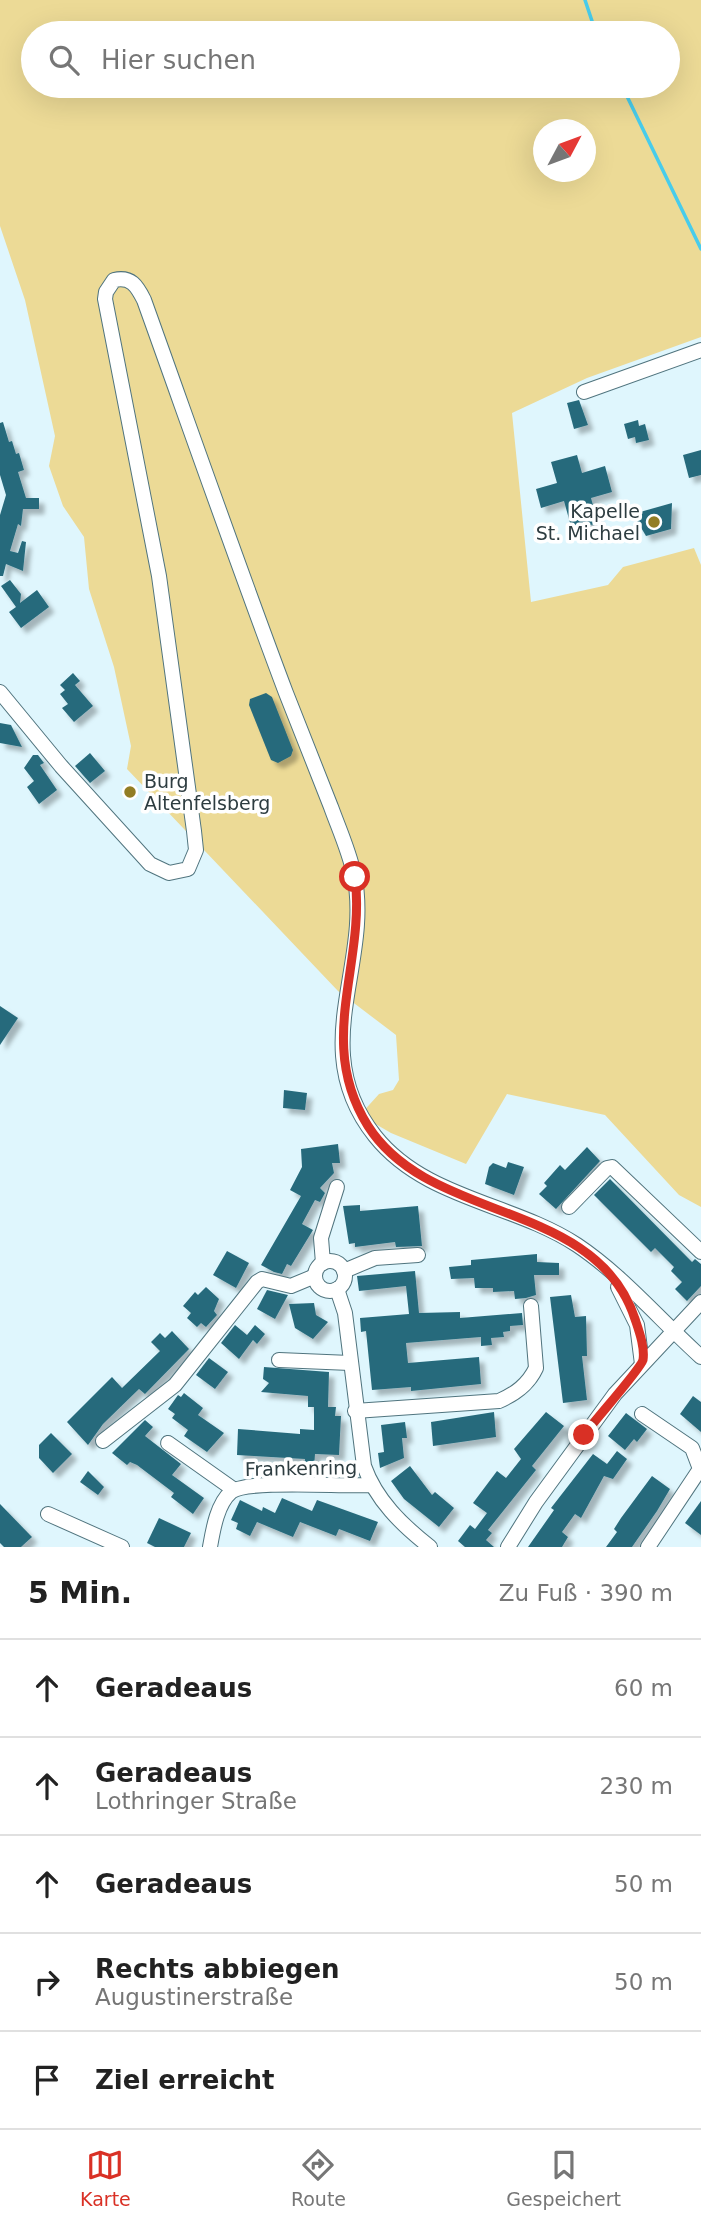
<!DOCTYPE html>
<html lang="de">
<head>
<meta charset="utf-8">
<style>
	:root { --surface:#fff; --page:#f6f6f6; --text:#222; --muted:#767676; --line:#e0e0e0; --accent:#d93025 }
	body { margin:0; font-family:"DejaVu Sans",sans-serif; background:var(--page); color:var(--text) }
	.compass { position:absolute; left:533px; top:119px; width:63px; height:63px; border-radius:50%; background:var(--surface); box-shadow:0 7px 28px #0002; rotate:49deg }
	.stop { position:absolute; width:21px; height:21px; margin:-16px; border:5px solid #d93025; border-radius:50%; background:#fff }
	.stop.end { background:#d93025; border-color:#fff; box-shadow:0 2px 7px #0008 }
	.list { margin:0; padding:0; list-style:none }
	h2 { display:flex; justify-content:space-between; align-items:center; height:91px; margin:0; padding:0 28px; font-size:30px }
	h2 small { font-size:23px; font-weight:400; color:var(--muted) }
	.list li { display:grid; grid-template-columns:46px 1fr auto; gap:21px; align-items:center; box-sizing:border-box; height:98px; padding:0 28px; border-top:2px solid var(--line) }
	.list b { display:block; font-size:26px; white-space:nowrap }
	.list p { margin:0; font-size:23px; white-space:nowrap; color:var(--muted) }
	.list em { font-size:23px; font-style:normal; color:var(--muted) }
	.icon { flex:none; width:38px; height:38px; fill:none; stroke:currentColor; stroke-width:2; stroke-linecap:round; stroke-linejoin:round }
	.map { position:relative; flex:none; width:701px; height:1547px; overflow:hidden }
	.search { position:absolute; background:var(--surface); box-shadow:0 7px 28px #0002; left:21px; right:21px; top:21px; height:77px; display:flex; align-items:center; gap:18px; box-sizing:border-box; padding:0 24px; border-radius:38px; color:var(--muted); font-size:26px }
	.sheet { height:581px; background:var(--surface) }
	nav { display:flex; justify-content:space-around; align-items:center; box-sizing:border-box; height:98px; border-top:2px solid var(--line); background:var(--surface); font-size:19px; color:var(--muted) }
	nav a { display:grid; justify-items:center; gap:4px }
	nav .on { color:var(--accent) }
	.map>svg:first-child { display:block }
</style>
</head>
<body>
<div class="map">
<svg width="701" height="1547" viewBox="0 0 701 1547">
	<defs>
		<filter id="shadow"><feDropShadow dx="5.5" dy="5.5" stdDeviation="2" flood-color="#0004"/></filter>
	</defs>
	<rect width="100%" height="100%" fill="#dff6fd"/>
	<path fill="#ecda96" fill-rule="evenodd" d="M0,0H701V337L587,378L512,413L531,602L608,585L623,567L694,548L701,565V1207L679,1195L605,1115L507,1094L466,1164L391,1133L360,1115L379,1094L393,1090L399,1080L396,1035L338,991L127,769L131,746L114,667L89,589L84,537L63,506L49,466L55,436L25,300L0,226ZM33,33H668V86H33ZM544,130H586V172H544Z"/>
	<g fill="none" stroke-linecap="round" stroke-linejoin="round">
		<g stroke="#48cceb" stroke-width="3.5">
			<polyline points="585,0 596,33"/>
			<polyline points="622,86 701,249"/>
		</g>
	</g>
	<g fill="#276b7c" filter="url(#shadow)">
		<polygon points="579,400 588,425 574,429 567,403"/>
		<polygon points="638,420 639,426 645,424 649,440 636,443 635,437 628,439 624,424"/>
		<polygon points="3,422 9,442 12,441 16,454 19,453 24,470 18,472 26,498 39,498 39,509 23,509 21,526 18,524 10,551 18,553 22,541 26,542 23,571 6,564 3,576 0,576 0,515 6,495 0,475 0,423"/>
		<polygon points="701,450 701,475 689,478 683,455"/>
		<polygon points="577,455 582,473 605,466 612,492 591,498 598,523 572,530 564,501 541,508 536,489 557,483 551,462"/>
		<polygon points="672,503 671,529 646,536 633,514"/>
		<polygon points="10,580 21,594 20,603 37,590 49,607 21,628 9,612 16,607 1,586"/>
		<polygon points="73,673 80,681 75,685 93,706 74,722 62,708 68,704 60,694 65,690 60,685"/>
		<polygon points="266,693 272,697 293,750 291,756 278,763 271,760 249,705 250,699"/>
		<polygon points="0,723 11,725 22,747 0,743"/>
		<polygon points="90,753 105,771 90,783 75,766"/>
		<polygon points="33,755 38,755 44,763 40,765 57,790 39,804 27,787 34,781 24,768"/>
		<polygon points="0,1006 18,1018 0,1045"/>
		<polygon points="284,1090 307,1093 305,1110 283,1108"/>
		<polygon points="338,1144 340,1163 332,1163 334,1173 320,1188 325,1193 320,1202 315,1200 302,1224 313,1230 291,1266 287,1264 282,1274 274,1272 261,1265 301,1196 290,1190 302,1167 301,1149"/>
		<polygon points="587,1147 600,1161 556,1209 539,1194 547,1186 544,1183 560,1165 565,1170"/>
		<polygon points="508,1162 524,1167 514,1195 485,1184 489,1167 493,1163 506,1168"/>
		<polygon points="610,1179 692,1262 695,1259 701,1264 701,1286 687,1301 675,1289 682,1282 671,1271 674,1267 655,1248 651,1252 594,1195"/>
		<polygon points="360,1205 360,1211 418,1206 422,1246 396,1247 395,1242 355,1247 355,1243 349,1244 343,1206"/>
		<polygon points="227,1251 249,1263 236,1288 213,1275"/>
		<polygon points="537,1254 537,1262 559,1263 559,1275 534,1275 536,1295 526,1298 515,1299 514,1291 493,1292 493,1288 475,1288 474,1278 451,1279 449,1267 471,1265 471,1260"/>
		<polygon points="415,1271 419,1313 460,1312 460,1318 522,1313 523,1325 510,1326 510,1331 503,1332 504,1337 491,1338 492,1345 481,1346 481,1337 406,1343 408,1363 479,1357 481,1384 411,1391 411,1387 372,1390 366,1331 361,1332 360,1318 409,1314 406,1286 359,1291 357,1276"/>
		<polygon points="206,1287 219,1299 214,1311 217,1315 206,1327 201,1323 197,1327 187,1318 191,1313 183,1306 195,1292 198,1295"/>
		<polygon points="267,1290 288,1295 275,1319 257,1309"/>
		<polygon points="571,1295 575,1317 586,1316 587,1356 582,1356 587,1400 563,1403 550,1297"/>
		<polygon points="314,1303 316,1315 328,1322 313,1339 295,1328 289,1304"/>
		<polygon points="235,1325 247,1335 255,1325 265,1334 257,1344 253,1340 239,1359 221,1343"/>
		<polygon points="172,1331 189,1349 145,1394 139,1389 103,1424 88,1445 67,1422 112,1377 122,1388 160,1351 151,1342 160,1333 165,1338"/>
		<polygon points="209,1358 228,1372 215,1389 196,1375"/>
		<polygon points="264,1367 329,1372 328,1407 336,1407 335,1416 341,1416 339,1455 315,1454 314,1468 304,1468 305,1459 237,1455 238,1429 300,1434 300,1429 314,1430 314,1407 308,1407 308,1396 261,1392 269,1383 263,1379"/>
		<polygon points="184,1393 203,1408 198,1415 224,1433 207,1452 184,1436 188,1430 172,1418 175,1414 168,1409 178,1395 181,1397"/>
		<polygon points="693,1396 701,1402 701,1432 680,1414"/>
		<polygon points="494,1412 496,1437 433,1446 431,1422"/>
		<polygon points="546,1412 564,1426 532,1466 536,1470 488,1530 492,1533 486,1540 494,1547 465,1547 458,1541 470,1525 475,1529 487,1513 473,1503 497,1471 506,1478 521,1459 514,1449"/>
		<polygon points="626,1413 647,1429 637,1442 634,1439 625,1450 608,1436"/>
		<polygon points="145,1420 153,1427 145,1436 181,1464 172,1475 204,1498 193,1514 171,1497 174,1493 137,1465 130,1462 127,1465 112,1453"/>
		<polygon points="405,1422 407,1438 402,1438 404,1458 380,1468 378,1453 384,1452 381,1425"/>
		<polygon points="51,1433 72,1454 53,1473 39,1458 39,1445"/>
		<polygon points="617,1451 627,1459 613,1479 604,1476 581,1518 575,1514 562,1532 568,1537 562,1547 528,1547 554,1510 551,1508 593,1454 607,1464"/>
		<polygon points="410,1466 432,1495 435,1492 454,1508 439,1527 404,1499 391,1481"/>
		<polygon points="88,1471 104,1487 98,1495 80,1482"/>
		<polygon points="652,1476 670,1489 657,1511 632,1547 606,1547 617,1532 614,1529 621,1518"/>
		<polygon points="282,1498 312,1511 317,1500 378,1522 370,1541 339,1529 336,1536 300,1522 293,1537 257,1522 250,1536 236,1529 238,1523 231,1520 240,1500 262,1511 263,1507 275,1513"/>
		<polygon points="701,1501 701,1535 685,1523"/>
		<polygon points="0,1504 32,1537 21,1547 4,1547 0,1543"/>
		<polygon points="159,1518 191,1533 184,1547 155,1547 147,1543"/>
	</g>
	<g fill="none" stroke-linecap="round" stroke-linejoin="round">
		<defs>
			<g id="minor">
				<polyline points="584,392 701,350"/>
				<path d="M0,692L61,766L150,864L169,873L188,869L196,850L194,831L159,576L105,299L106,292L114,280C131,276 137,286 144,300C191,431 237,563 286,693C301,731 316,769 331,807C339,829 349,851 354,874C373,965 305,1048 375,1136C425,1199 513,1203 577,1245C622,1275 660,1320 701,1357"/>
				<polyline points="569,1207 607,1168 612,1167 701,1252"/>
				<circle cx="330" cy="1276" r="15"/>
				<polyline points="323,1263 321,1238 337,1187"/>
				<polyline points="344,1271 375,1258 418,1255"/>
				<polyline points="618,1287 637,1325 642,1364"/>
				<path d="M337,1289L345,1313L364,1466C376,1500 402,1525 430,1547"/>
				<polyline points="279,1360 350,1363"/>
				<path d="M355,1411L499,1401C515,1394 528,1385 536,1368L531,1306"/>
				<polyline points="642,1414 692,1448 700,1469 648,1547"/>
				<polyline points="103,1441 175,1385 257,1282 262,1279 291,1286 315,1276"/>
				<polyline points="168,1443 233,1489"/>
				<polyline points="48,1514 122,1547"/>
				<path d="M210,1547C213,1530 217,1504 231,1492C246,1479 345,1487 370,1485"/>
				<polyline points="508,1547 536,1502 615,1394 701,1302"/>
			</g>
		</defs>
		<use href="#minor" stroke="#50747e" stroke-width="16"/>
		<use href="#minor" stroke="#fff" stroke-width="14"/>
	</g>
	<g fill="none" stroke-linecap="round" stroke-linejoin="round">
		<path stroke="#d93025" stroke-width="9" d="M355,877C366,964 315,1042 368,1126C430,1224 596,1199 635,1319C639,1331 645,1347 643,1360C640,1370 593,1422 584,1435"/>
	</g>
	<g fill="#927d24" stroke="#fff" stroke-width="2.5">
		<circle cx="654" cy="522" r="7"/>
		<circle cx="130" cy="792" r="7"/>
	</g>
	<g text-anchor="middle" stroke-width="7" stroke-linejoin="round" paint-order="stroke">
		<g font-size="19" fill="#2d3c40" stroke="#fff" text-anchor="end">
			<text x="640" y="518">Kapelle<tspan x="640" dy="22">St. Michael</tspan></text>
			<text x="144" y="788" text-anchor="start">Burg<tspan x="144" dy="22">Altenfelsberg</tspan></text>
		</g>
		<g font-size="19" fill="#2d3c40" stroke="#fff">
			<text transform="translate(301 1468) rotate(-1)" y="7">Frankenring</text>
		</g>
	</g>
</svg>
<svg class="compass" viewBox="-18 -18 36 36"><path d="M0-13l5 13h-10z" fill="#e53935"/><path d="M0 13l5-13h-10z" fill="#767676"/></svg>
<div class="stop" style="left:355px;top:877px"></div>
<div class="stop end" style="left:584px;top:1435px"></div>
<div class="search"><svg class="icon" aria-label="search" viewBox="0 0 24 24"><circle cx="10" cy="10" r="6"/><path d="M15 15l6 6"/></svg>Hier suchen</div>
</div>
<section class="sheet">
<h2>5 Min.<small>Zu Fuß · 390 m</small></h2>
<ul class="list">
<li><svg class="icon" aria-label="ahead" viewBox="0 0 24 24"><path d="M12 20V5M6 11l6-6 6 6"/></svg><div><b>Geradeaus</b></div><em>60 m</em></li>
<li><svg class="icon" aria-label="ahead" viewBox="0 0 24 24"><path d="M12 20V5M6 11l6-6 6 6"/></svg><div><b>Geradeaus</b><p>Lothringer Straße</p></div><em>230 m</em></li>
<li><svg class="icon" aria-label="ahead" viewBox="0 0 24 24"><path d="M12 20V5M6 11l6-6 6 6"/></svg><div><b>Geradeaus</b></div><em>50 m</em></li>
<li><svg class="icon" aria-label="right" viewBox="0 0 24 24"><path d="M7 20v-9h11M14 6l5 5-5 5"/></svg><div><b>Rechts abbiegen</b><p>Augustinerstraße</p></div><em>50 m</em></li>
<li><svg class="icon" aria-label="arrive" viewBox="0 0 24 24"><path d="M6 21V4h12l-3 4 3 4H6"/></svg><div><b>Ziel erreicht</b></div></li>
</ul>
</section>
<nav>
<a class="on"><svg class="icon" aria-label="map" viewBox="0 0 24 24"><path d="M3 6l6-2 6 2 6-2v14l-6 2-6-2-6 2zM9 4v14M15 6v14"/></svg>Karte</a>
<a><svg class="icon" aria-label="directions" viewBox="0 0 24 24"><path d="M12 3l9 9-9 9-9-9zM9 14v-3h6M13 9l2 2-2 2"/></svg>Route</a>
<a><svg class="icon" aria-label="saved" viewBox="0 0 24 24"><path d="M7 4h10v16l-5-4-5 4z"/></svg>Gespeichert</a>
</nav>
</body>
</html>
